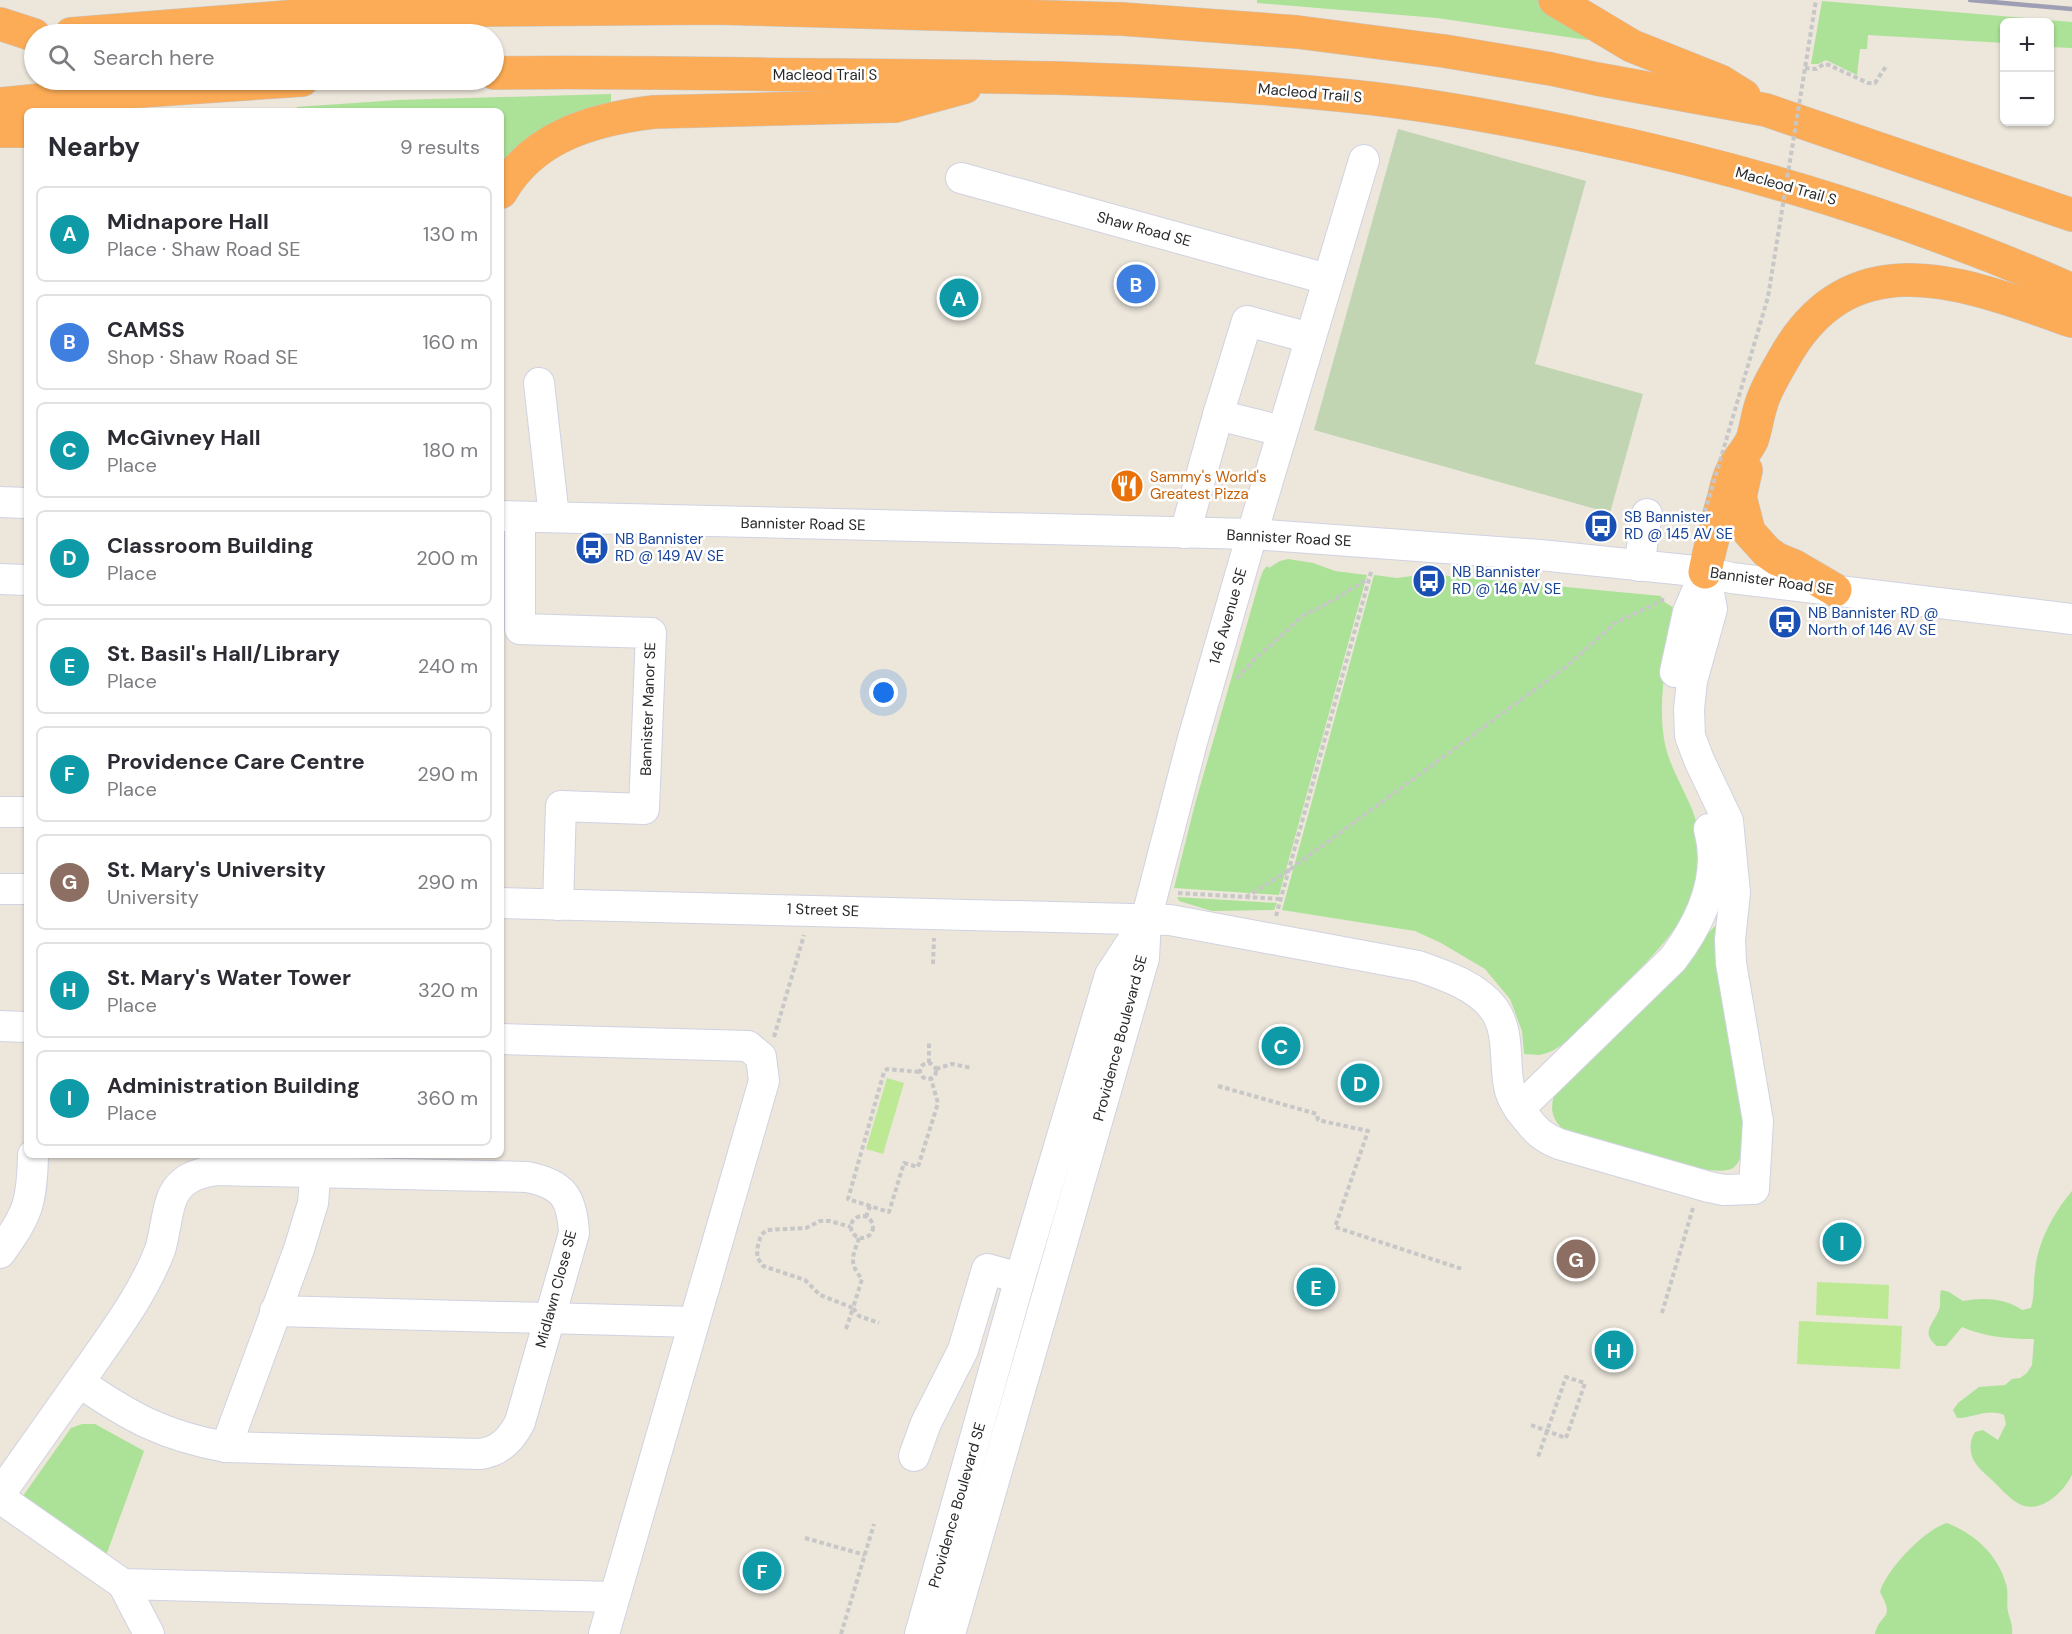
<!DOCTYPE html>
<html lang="en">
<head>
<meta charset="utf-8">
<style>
	:root { --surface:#fff; --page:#f7f7f7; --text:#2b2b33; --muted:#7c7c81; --line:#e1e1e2; --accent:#db2777 }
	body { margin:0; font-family:"DM Sans",sans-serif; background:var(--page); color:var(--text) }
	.controls { position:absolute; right:18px; top:18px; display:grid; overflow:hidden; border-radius:9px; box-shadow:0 2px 4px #0004 }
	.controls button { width:54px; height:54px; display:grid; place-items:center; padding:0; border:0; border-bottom:2px solid var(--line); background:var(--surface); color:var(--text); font:30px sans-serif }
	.you { position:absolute; left:884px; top:693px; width:21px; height:21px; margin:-15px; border:4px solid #fff; border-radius:50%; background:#1a73e8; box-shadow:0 0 0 9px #1a73e833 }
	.badge { display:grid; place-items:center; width:39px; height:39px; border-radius:50%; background:var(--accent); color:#fff; font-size:20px; font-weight:700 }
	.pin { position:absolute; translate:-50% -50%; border:3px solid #fff; box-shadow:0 2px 6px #0006 }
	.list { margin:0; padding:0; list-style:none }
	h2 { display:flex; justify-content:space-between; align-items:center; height:78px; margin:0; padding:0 24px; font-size:26px }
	h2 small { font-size:20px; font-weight:400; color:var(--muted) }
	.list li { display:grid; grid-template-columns:39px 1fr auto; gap:18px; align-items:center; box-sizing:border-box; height:96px; margin:0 12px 12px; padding:0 12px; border:2px solid var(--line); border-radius:9px }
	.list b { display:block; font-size:22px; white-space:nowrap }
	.list p { margin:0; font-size:20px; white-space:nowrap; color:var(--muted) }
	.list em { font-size:20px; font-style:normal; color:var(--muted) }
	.icon { flex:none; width:33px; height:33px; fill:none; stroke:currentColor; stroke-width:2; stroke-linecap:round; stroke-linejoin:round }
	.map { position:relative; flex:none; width:2072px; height:1634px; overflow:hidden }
	.search { position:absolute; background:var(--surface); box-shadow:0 2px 4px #0004; left:24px; top:24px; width:480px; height:66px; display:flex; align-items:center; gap:15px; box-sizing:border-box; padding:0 21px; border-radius:33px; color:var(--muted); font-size:22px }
	.panel { position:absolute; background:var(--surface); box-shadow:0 2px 4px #0004; left:24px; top:108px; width:480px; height:1050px; border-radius:9px }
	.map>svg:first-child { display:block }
</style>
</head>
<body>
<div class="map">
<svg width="2072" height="1634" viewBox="0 0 2072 1634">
	<rect width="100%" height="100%" fill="#ece6db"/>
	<g fill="#abe298">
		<polygon points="1257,0 1538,0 1556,13 1590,32 1588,40 1437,18 1257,3"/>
		<polygon points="1822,1 2072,22 2072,48 2050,47 2050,22 2004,22 2004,43 1868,35 1867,49 1860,49 1857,75 1826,60 1818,64 1811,64"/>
		<polygon points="611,94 611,103 501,171 501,111 297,111 297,107 398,100"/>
		<polygon points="1288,559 1313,563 1335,571 1367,575 1279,895 1174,888 1195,804 1260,579 1263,571 1267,566 1269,568 1280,561"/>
		<path d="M1428,574V580L1437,581L1438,575L1661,596L1663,601L1674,608C1669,654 1657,693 1664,739C1669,771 1691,797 1698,828C1717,903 1653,956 1605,1003C1590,1019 1561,1054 1538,1055C1534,1055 1529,1054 1524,1054L1522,1031L1510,999L1485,969L1441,943L1415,931L1282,910L1374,575L1397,578Z"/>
		<polygon points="1177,897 1277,903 1274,910 1212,911 1179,901"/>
		<path d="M1724,917L1745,1144C1743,1152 1740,1163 1733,1168C1710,1182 1591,1137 1562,1128C1548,1115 1551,1101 1558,1086Z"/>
		<path d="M2072,1191V1475C2062,1494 2038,1517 2016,1502C2008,1497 2001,1489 1995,1483C1988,1476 1977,1468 1973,1459C1969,1449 1970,1440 1975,1432L1983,1430L1998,1440L2006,1424L2004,1415C1987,1408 1974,1418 1957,1418L1953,1410L1958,1403L1979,1387L2005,1385L2012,1379L2020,1378L2027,1373L2032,1365L2034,1339C2009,1339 1985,1337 1962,1327L1946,1346H1937C1920,1332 1933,1325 1939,1310C1941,1304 1939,1297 1941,1290L1949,1292L1963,1301C1982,1297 2006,1298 2022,1310L2031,1308C2035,1295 2033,1283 2035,1271C2038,1241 2053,1214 2072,1191Z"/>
		<polygon points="82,1424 95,1424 144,1451 104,1561 18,1503 71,1428"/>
		<path d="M1947,1523C1975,1534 1998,1555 2006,1584C2009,1593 2006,1603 2008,1612C2010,1620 2013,1625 2012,1634H1875C1880,1612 1896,1621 1880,1592C1886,1570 1925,1529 1947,1523Z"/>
	</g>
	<polygon fill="#c1d5b3" points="1398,129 1586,181 1535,364 1643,394 1610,513 1314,430"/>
	<g fill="#bde994">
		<polygon points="887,1078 904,1083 883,1154 866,1149"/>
		<polygon points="1817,1282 1889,1285 1888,1319 1816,1315"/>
		<polygon points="1799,1321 1902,1326 1900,1369 1797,1364"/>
	</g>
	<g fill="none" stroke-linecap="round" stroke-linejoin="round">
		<defs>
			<g id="minor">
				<polyline points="961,178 1327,279"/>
				<polyline points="539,383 554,517"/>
				<polyline points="1218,415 1247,321 1310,338"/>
				<polyline points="0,502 27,503"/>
				<polyline points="501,516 1252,534 1540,555 1705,572 1732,578 2072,619"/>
				<polyline points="520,517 520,629 651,633 644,809 561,806 558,905"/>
				<polyline points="1185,533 1218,415 1282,431"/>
				<polyline points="1639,566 1647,514"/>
				<polyline points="0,579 27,580"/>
				<polyline points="1675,672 1688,612 1705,572"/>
				<polyline points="0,812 27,812"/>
				<polyline points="0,889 27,889"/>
				<path d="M501,903L1170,920L1418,966C1444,975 1477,986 1494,1009C1511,1033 1503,1065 1510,1091C1513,1101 1520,1111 1527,1119C1536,1131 1544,1138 1559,1144L1709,1187L1724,1190L1754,1189L1758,1121L1731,963L1730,940L1735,893L1728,821L1699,760L1690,736L1689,709L1692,681L1712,609L1705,572"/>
				<polyline points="0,1026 27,1027"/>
				<polyline points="501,1039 748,1046 761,1057 764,1081 604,1634"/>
				<path d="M1519,1109L1673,959C1701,922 1722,876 1709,829"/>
				<path d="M0,1253C28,1214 32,1203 33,1155"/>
				<polyline points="275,1311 694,1322"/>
				<polyline points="226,1447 299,1249 313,1203 317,1155"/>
				<polyline points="914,1456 926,1423 963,1350 987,1269 1020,1278"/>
				<path d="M0,1494C29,1453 58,1412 87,1371C114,1332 143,1294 160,1250C165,1234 166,1216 171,1201C178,1179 197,1173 217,1170L527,1177C563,1184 572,1197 574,1233L520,1422C511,1440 499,1452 479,1454L226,1447C164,1436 130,1417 79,1382"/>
				<polyline points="0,1498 123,1584 614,1597"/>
				<polyline points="123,1584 149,1634"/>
				<polyline points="920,1634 1020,1278 1110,975 1146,920"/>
				<polyline points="950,1634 1144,958 1146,920 1192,742 1252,534 1364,160"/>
			</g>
			<g id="highway">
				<polyline points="1555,0 1632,46 1720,81 1744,96"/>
				<polyline points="0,24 34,35"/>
				<polyline points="71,34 361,11 715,8 1122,19 1297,32 1444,51 1551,69 1597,79 1766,110 2072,215"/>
				<path d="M494,73C604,71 714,74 825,75C1000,76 1175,78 1349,96C1429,104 1509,119 1588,136C1754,171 1916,221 2072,290"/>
				<polyline points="0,104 111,93 302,80"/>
				<polyline points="0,131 27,131"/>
				<path d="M501,192C533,136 594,119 654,112L895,106L965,87"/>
				<polyline points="1746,470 1740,497 1749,532 1767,552 1777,559 1794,566 1835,590"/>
				<path d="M1705,572C1710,546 1717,522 1724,497C1726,488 1728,479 1732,471C1737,460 1747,451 1752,440C1756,429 1757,417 1761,405C1765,390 1775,374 1783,360C1851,236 1966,284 2072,321"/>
			</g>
		</defs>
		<use href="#minor" stroke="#d1d2e2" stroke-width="32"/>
		<use href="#highway" stroke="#c7c7c7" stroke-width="34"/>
		<g stroke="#c7c7c7" stroke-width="4" stroke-dasharray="4.5 3" stroke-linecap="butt">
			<polyline points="1805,68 1816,69 1824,64 1829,65 1868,83 1875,83 1887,65"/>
			<polyline points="1237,678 1255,659 1304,615 1328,603 1368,579"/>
			<polyline points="1178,893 1281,899"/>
			<polyline points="1246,897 1288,871 1567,666 1615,623 1663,600 1666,600"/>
			<polyline points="1276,916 1371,572"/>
			<polyline points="933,964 934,938"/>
			<polyline points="774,1037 804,935"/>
			<circle cx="928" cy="1071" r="8"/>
			<polyline points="929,1063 929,1042"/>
			<polyline points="936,1069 952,1064 972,1068"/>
			<polyline points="919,1072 887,1069 884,1072 848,1199 889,1212 904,1163 918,1167 938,1103 931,1079"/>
			<polyline points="1218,1086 1317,1114 1318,1120 1368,1131 1335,1227 1462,1269"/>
			<circle cx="862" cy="1227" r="11"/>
			<polyline points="866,1217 870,1206"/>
			<path d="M859,1238C853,1256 848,1262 862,1279L853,1308L859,1316L879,1323"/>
			<polyline points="1662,1313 1693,1208"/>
			<polyline points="846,1329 853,1308 820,1295 805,1280 763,1266 757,1257 758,1245 761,1235 767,1230 806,1228 820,1221 830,1221 851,1227"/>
			<polyline points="1531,1425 1566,1438 1585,1383 1566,1377 1538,1457"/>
			<polyline points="805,1538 865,1555"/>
			<polyline points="841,1634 874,1524"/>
		</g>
		<use href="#minor" stroke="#fff" stroke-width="30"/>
		<use href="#highway" stroke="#fcac56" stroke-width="33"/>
		<polyline stroke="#9e9fb4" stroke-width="4.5" points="1970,0 2072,9"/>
		<polyline stroke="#c7c7c7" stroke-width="4" stroke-dasharray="4.5 3" stroke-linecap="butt" points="1703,519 1768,297 1816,0"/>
	</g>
	<defs>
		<symbol id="restaurant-disc" viewBox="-11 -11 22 22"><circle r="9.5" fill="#e8710a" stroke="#fff"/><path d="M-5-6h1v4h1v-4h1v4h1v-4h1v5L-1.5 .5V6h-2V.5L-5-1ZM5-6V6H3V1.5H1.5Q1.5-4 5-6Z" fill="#fff"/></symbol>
		<symbol id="bus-disc" viewBox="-11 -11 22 22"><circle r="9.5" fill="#1a4fb4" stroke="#fff"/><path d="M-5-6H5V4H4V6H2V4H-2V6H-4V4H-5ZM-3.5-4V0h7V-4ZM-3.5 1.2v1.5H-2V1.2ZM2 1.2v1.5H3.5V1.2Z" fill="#fff"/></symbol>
	</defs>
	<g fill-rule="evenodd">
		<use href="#restaurant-disc" x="1108" y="467" width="38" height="38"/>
		<use href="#bus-disc" x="1582" y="507" width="38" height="38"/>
		<use href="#bus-disc" x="573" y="529" width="38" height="38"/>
		<use href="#bus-disc" x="1410" y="562" width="38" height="38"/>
		<use href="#bus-disc" x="1766" y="603" width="38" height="38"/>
	</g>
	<g text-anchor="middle" stroke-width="5" stroke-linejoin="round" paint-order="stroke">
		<g font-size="15" fill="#292929" stroke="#fff">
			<text x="825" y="80">Macleod Trail S</text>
			<text transform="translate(1310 93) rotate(5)" y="5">Macleod Trail S</text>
			<text transform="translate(1786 186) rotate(16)" y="5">Macleod Trail S</text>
			<text transform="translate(1144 229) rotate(15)" y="5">Shaw Road SE</text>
			<text transform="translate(803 524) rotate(1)" y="5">Bannister Road SE</text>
			<text transform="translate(1289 538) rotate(3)" y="5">Bannister Road SE</text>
			<text transform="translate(1772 581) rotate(8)" y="5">Bannister Road SE</text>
			<text transform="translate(1228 616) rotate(-74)" y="5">146 Avenue SE</text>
			<text transform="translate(648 709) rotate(-88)" y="5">Bannister Manor SE</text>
			<text transform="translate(823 910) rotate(2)" y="5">1 Street SE</text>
			<text transform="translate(1120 1038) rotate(-75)" y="5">Providence Boulevard SE</text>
			<text transform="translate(556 1289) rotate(-75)" y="5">Midlawn Close SE</text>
			<text transform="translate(957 1505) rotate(-74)" y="5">Providence Boulevard SE</text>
		</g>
		<g font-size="15" fill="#c56008" stroke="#fff" text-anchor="start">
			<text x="1150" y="482">Sammy's World's<tspan x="1150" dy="17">Greatest Pizza</tspan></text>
		</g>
		<g font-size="15" fill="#164399" stroke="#fff" text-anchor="start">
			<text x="1624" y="522">SB Bannister<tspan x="1624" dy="17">RD @ 145 AV SE</tspan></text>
			<text x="615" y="544">NB Bannister<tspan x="615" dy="17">RD @ 149 AV SE</tspan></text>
			<text x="1452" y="577">NB Bannister<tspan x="1452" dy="17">RD @ 146 AV SE</tspan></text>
			<text x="1808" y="618">NB Bannister RD @<tspan x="1808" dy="17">North of 146 AV SE</tspan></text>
		</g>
	</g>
</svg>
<div class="controls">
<button>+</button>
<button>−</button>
</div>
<div class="you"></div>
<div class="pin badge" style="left:959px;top:298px;background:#0f9aa8">A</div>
<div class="pin badge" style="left:1136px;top:284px;background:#3f7fe0">B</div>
<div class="pin badge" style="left:1281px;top:1046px;background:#0f9aa8">C</div>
<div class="pin badge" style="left:1360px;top:1083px;background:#0f9aa8">D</div>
<div class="pin badge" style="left:1316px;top:1287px;background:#0f9aa8">E</div>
<div class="pin badge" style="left:762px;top:1571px;background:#0f9aa8">F</div>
<div class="pin badge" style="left:1576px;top:1259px;background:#8d6e63">G</div>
<div class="pin badge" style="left:1614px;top:1350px;background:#0f9aa8">H</div>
<div class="pin badge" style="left:1842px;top:1242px;background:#0f9aa8">I</div>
<div class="search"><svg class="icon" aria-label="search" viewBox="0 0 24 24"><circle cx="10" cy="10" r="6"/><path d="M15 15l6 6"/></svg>Search here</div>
<section class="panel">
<h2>Nearby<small>9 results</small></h2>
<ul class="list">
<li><span class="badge" style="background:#0f9aa8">A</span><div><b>Midnapore Hall</b><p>Place · Shaw Road SE</p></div><em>130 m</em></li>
<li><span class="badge" style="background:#3f7fe0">B</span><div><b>CAMSS</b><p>Shop · Shaw Road SE</p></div><em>160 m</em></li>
<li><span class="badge" style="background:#0f9aa8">C</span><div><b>McGivney Hall</b><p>Place</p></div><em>180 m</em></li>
<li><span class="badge" style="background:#0f9aa8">D</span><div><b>Classroom Building</b><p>Place</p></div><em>200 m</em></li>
<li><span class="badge" style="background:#0f9aa8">E</span><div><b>St. Basil's Hall/Library</b><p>Place</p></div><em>240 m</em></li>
<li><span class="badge" style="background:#0f9aa8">F</span><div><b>Providence Care Centre</b><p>Place</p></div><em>290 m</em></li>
<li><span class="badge" style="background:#8d6e63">G</span><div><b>St. Mary's University</b><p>University</p></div><em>290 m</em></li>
<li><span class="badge" style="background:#0f9aa8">H</span><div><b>St. Mary's Water Tower</b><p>Place</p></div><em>320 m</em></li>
<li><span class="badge" style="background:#0f9aa8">I</span><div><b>Administration Building</b><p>Place</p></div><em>360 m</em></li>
</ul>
</section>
</div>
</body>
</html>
